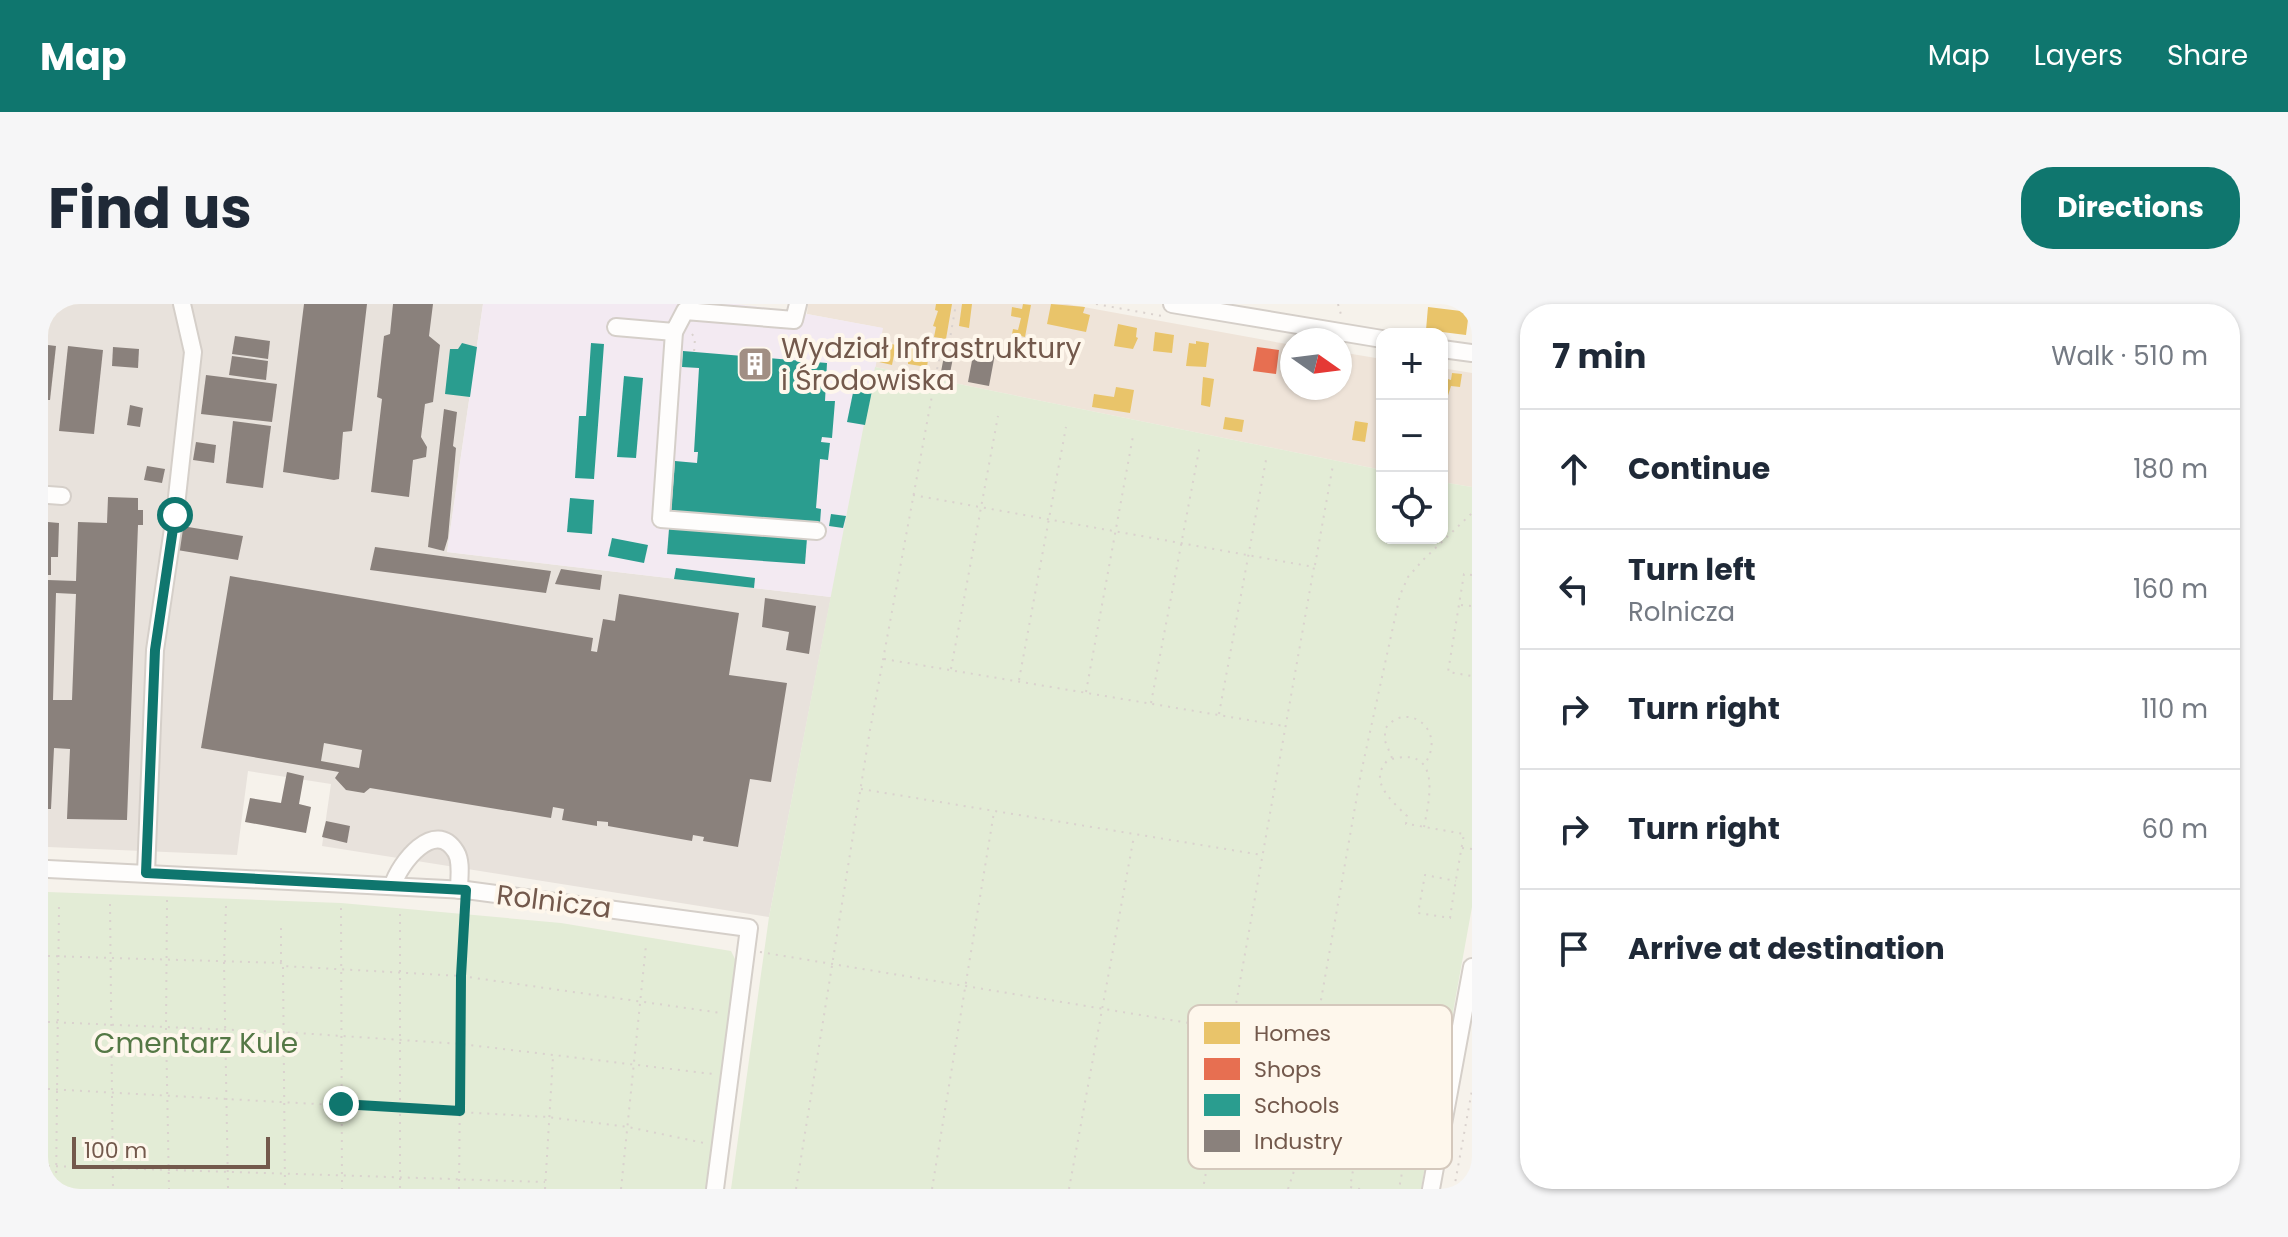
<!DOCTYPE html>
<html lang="en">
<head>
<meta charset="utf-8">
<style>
	:root { --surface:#fff; --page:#f6f6f7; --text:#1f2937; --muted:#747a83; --line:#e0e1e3; --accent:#0f766e }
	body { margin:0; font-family:Poppins,sans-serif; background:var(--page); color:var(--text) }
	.controls { position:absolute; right:24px; top:24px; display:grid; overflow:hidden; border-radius:16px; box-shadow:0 2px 6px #0004 }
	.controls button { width:72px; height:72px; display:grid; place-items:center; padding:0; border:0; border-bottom:2px solid var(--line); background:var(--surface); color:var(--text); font:40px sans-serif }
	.compass { position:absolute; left:1232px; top:24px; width:72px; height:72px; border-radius:50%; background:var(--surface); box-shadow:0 2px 6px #0004; rotate:104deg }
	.scale { position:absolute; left:24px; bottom:20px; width:198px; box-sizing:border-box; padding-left:8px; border:4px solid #73594c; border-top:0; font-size:22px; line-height:28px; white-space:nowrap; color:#73594c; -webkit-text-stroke:6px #fef7ec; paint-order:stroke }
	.stop { position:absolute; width:24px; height:24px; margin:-18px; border:6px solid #0f766e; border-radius:50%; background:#fff }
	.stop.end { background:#0f766e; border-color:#fff; box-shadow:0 2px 8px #0008 }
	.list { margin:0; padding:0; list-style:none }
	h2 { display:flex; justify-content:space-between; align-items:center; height:104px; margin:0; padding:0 32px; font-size:34px }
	h2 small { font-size:26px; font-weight:400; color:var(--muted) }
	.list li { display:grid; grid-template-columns:52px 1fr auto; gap:24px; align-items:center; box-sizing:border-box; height:120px; padding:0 32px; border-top:2px solid var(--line) }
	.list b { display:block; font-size:30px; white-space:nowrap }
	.list p { margin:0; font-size:26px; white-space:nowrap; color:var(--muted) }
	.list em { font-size:26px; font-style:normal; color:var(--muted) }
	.icon { flex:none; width:44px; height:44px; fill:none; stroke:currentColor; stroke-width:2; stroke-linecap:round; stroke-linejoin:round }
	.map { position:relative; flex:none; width:1424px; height:885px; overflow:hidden; border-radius:32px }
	header { display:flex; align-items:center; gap:48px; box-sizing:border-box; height:112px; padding:0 40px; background:var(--accent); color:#fff }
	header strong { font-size:38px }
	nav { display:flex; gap:44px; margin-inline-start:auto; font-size:28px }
	.intro { display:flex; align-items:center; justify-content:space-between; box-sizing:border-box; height:192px; padding:0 48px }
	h1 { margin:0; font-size:56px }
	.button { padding:20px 36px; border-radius:32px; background:var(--accent); color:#fff; font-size:28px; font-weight:700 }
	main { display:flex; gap:48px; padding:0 48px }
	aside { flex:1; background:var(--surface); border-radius:32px; box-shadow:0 2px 6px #0004 }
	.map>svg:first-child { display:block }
</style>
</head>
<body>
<header>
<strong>Map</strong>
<nav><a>Map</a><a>Layers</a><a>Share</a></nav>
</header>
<div class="intro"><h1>Find us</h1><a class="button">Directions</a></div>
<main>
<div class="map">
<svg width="1424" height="885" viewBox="0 0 1424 885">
	<rect width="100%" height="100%" fill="#f6f2eb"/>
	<g fill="#efe4d9">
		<polygon points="760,0 1019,0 1244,41 1244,84 1292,84 1292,48 1334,55 1334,166 827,63 834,24 759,10"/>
		<polygon points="1394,64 1424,69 1424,183 1394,178"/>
	</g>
	<polygon fill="#e8e2dc" points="0,0 435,0 399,248 783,293 721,613 274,542 283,480 200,467 189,551 0,543"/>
	<polygon fill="#f3eaf2" points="435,0 688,0 737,6 835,24 783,293 399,248"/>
	<g fill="#e3ecd6">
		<polygon points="827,63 1334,166 1334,234 1394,234 1394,178 1424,183 1424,603 1373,885 683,885 721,613"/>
		<polygon points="0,588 293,599 513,619 683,647 688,657 660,885 0,885"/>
	</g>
	<g fill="#e9c46a">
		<polygon points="888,0 904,0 898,35 886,33 888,23 885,22 890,7 887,6"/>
		<polygon points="914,0 924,0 921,24 911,22"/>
		<polygon points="975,0 983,1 977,33 964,30 965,25 970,26 973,14 963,12 964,3 974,5"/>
		<polygon points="1003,0 1037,3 1035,9 1042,11 1038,28 999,20"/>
		<polygon points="1380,3 1421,8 1418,31 1378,26"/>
		<polygon points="1070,20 1089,24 1088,33 1090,34 1085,45 1066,42"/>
		<polygon points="1107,28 1126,31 1124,49 1105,47"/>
		<polygon points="1148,37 1161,39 1158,63 1138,62 1141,39 1148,40"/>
		<polygon points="835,38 848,41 844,61 831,58"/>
		<polygon points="861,41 879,43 878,48 881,49 879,63 860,60"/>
		<polygon points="1404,69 1414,70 1412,83 1403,82 1397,101 1394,101 1394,73 1403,76"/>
		<polygon points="1155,73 1166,75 1162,103 1153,101"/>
		<polygon points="1068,83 1086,86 1082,109 1044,103 1046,90 1066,93"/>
		<polygon points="1177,113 1196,116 1194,128 1175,125"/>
		<polygon points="1307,117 1320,119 1317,138 1304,136"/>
	</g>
	<polygon fill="#e76f51" points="1209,43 1231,46 1228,70 1205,67"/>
	<g fill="#2a9d8f">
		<polygon points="414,39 429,43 422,93 397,90 402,45 410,45"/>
		<polygon points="543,39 556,40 546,175 527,174 531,112 538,112"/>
		<polygon points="635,47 779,59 777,97 787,97 784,134 774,133 773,138 782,139 780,156 772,155 768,204 773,205 772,219 623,209 627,157 649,159 650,148 646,148 651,64 634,63"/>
		<polygon points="576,72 595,74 588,154 569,153"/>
		<polygon points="807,79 825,82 817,121 799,118"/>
		<polygon points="522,194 546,196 544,230 519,228"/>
		<polygon points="783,210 798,212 795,224 781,222"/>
		<polygon points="621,225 759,234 757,260 619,250"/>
		<polygon points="564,234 600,241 596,259 560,252"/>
		<polygon points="628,264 707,274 706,284 626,275"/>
	</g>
	<g fill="#8a817c" fill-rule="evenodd">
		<polygon points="256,0 319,0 304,127 295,128 291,175 286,176 235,168"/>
		<polygon points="345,0 385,0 381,32 392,41 385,98 377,100 373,133 379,143 378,153 365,156 361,193 323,188 334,95 329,93 336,32 342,30"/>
		<polygon points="187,32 222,37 220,55 184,50"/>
		<polygon points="904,40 911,42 908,54 905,54 901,74 892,73 896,52 901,53"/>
		<polygon points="0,41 8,42 2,96 0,96"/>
		<polygon points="20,42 55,46 46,130 11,127"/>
		<polygon points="65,43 91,45 90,64 64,62"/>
		<polygon points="926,46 947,50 941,82 920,78"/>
		<polygon points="184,52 220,57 218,76 181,71"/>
		<polygon points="158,71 229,80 224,118 153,110"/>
		<polygon points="82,101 95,104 92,123 79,121"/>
		<polygon points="396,105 409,108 405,142 408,144 400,234 396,247 380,243"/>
		<polygon points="185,117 223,122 215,184 178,179"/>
		<polygon points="148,138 168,141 166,159 145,156"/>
		<polygon points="99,162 117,165 114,179 96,176"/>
		<path d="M60,193L90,194V206H95V221H90L79,516L19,515L22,445L6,444L3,505H0V276L28,277L30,218L59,219ZM8,289L28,290L24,396H5Z"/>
		<polygon points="0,218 11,219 10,253 3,253 3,271 0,271"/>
		<polygon points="134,222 195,232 190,256 129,246"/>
		<polygon points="327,243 503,267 498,289 322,266"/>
		<polygon points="513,265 554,271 552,286 507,280"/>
		<path d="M182,272L545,334L543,347L549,348L555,315L567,317L571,290L691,309L681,371L739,379L723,478L702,475L690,543L655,537L656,533L645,531L644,537L560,522V518L549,517V522L514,516L516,505L505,503L503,514L322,484L316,489L298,486L287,474L291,468L153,444ZM276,439L314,446L311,464L273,457Z"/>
		<polygon points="717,294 768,302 761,350 738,346 741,328 714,323"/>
		<polygon points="239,468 256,472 251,500 263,503 258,529 197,518 202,494 233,499"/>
		<polygon points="278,517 302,522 299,539 274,533"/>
	</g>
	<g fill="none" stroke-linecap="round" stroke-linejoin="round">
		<defs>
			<g id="minor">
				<polyline points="1124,0 1334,35"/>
				<polyline points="568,23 626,28 637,7 746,16 750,0"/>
				<polyline points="626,28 613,215 769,227"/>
				<polyline points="1394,45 1424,49"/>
				<polyline points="0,191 14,192"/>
				<polyline points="0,565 418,586 701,624 667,885"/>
				<polyline points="98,569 107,346 127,211 145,48 134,0"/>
				<path d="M345,581C351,560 387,513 408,548C414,558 411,574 411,586"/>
				<polyline points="1383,885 1424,663"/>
			</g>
		</defs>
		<use href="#minor" stroke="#d5cfc9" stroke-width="20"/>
		<g stroke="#dad2ce" stroke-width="2" stroke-dasharray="2 6" stroke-linecap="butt">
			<polyline points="1048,0 1114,12"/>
			<polyline points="1290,0 1294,14"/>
			<polyline points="644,30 647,34 646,49"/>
			<polyline points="865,191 1266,263 1155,885"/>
			<polyline points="1267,261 1285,161"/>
			<polyline points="1424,271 1416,270 1400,368 1424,372"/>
			<polyline points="1413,301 1424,302"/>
			<polyline points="836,355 1236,422"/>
			<polyline points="903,365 950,112"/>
			<polyline points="971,376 1018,123"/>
			<polyline points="1038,388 1085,132"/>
			<polyline points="1103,399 1152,141"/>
			<polyline points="1171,410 1218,156"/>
			<path d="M1344,454L1337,437V425C1358,395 1401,426 1376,461"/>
			<polyline points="813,485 1214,551"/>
			<path d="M1376,523C1382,493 1394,440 1340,456C1319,477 1344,497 1359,512L1358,520H1360L1416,530C1411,558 1406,586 1402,614L1370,609L1377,571L1408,577"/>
			<polyline points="1414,544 1424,545"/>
			<polyline points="119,596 118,724 121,885"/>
			<polyline points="62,600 65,885"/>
			<polyline points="178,602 176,658 180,885"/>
			<polyline points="293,604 294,885"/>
			<polyline points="352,610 352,885"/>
			<polyline points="712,648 1183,726"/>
			<polyline points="0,652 233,659 235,662 413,672 673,709"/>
			<polyline points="233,658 233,623"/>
			<polyline points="235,663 237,885"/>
			<polyline points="0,718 235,728 413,740 665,770"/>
			<polyline points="0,785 500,813 580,823 656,839"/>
			<polyline points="1319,800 1379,811"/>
			<polyline points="1312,836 1357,844"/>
			<polyline points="1357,857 1374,860"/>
			<polyline points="0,862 497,878"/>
			<polyline points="8,885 11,602"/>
			<polyline points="411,885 413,672 416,602"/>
			<polyline points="497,885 505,753"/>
			<polyline points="573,885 598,641"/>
			<polyline points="748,885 822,426 888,70 894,42 901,40 908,0"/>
			<polyline points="884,885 946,508"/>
			<polyline points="1021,885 1086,532"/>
			<polyline points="1240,885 1247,864 1251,821 1313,469 1352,291 1360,273 1375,256 1424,209"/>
			<polyline points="1312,885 1302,883 1323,768 1371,776 1351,885"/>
			<polyline points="1406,885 1424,786"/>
		</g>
		<use href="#minor" stroke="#fefdfc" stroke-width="16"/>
	</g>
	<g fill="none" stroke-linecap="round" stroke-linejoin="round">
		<polyline stroke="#0f766e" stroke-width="10" points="127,211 107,346 98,569 418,586 413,672 412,807 293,800"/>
	</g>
	<defs>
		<symbol id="building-square" viewBox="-11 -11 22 22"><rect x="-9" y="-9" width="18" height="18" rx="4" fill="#a18f84" stroke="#fef7ec"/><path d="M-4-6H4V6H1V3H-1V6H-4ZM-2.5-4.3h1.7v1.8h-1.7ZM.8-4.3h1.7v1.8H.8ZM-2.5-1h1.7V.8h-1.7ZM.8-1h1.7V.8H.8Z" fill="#fff"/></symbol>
	</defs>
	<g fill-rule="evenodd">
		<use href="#building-square" x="687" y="40" width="40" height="40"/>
	</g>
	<g text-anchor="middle" stroke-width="8" stroke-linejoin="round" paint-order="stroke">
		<g font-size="28" fill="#73594c" stroke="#fef7ec" text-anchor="start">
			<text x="733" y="54">Wydział Infrastruktury<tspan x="733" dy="32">i Środowiska</tspan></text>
		</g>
		<g font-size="28" fill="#73594c" stroke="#fef7ec">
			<text transform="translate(506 597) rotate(7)" y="10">Rolnicza</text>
		</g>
		<g font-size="28" fill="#547845" stroke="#fef7ec">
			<text x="148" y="749">Cmentarz Kule</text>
		</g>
	</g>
	<rect x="1140" y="701" width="264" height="164" rx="12" fill="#fef7ec" stroke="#d4c8bc" stroke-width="2"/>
	<rect x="1156" y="718" width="36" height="22" fill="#e9c46a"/>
	<rect x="1156" y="754" width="36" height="22" fill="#e76f51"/>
	<rect x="1156" y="790" width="36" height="22" fill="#2a9d8f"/>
	<rect x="1156" y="826" width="36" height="22" fill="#8a817c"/>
	<g font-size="22" fill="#73594c">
		<text x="1206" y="737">Homes</text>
		<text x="1206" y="773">Shops</text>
		<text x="1206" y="809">Schools</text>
		<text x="1206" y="845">Industry</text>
	</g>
</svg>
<div class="controls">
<button>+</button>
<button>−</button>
<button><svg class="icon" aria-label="locate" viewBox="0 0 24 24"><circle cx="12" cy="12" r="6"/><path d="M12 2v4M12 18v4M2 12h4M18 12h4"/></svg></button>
</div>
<svg class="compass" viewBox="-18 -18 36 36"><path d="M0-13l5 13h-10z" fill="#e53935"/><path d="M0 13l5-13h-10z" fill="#747a83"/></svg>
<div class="scale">100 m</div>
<div class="stop" style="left:127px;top:211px"></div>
<div class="stop end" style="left:293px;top:800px"></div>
</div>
<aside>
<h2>7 min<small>Walk · 510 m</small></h2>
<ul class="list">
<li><svg class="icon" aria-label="ahead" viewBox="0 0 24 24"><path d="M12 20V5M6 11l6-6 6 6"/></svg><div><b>Continue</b></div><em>180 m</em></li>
<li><svg class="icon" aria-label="left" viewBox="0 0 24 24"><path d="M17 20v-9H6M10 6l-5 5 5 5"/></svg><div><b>Turn left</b><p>Rolnicza</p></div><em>160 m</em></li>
<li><svg class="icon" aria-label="right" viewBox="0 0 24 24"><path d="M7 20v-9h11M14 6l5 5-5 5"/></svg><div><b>Turn right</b></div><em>110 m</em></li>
<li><svg class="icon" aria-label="right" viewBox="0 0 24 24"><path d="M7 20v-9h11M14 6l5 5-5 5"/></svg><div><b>Turn right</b></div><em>60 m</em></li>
<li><svg class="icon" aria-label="arrive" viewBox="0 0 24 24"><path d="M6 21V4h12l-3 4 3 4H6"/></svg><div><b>Arrive at destination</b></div></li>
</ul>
</aside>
</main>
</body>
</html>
